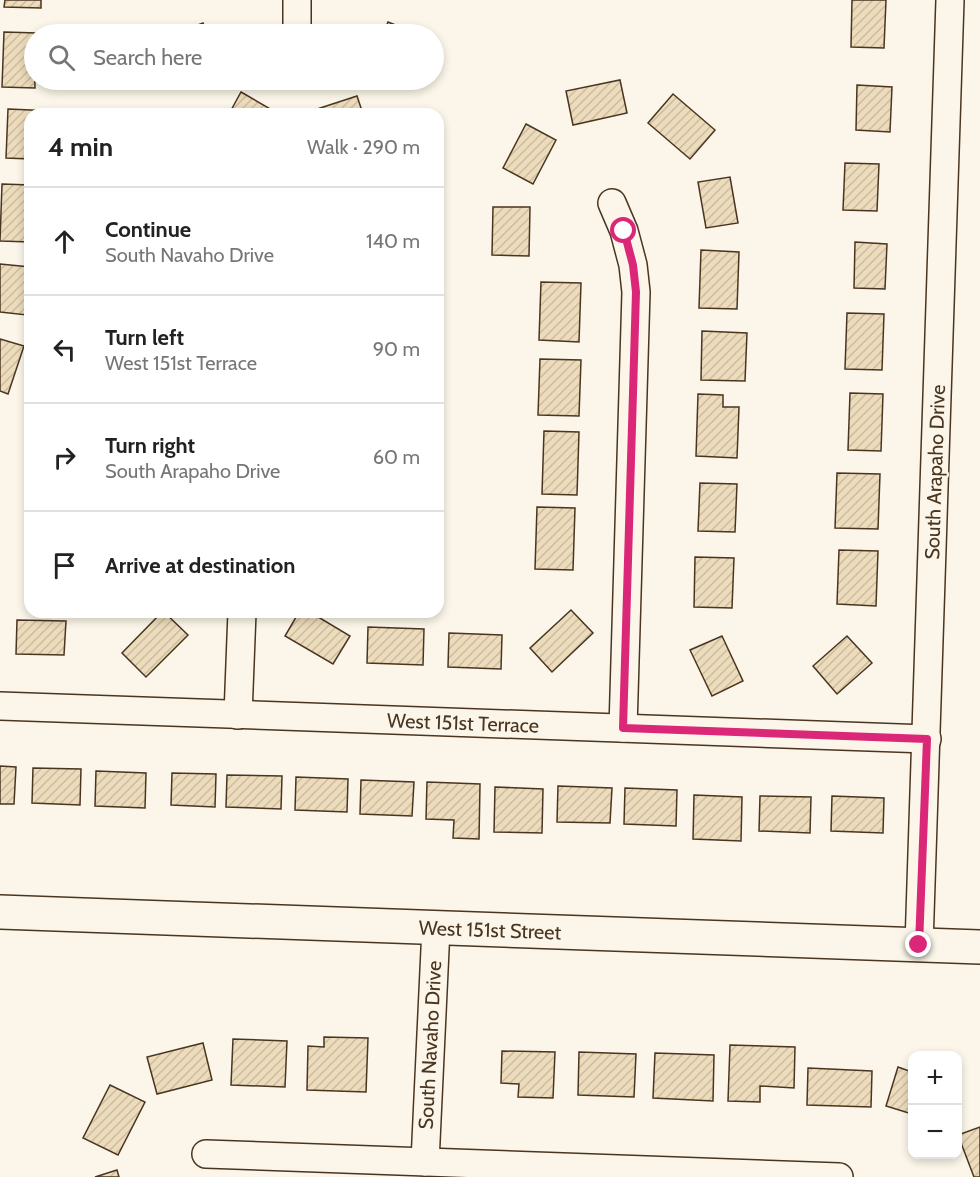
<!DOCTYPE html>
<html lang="en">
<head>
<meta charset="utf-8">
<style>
	:root { --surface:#fff; --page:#f6f6f6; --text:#222; --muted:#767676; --line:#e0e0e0 }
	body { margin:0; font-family:Cabin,sans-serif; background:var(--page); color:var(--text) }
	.controls { position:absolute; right:18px; bottom:18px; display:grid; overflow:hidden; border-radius:12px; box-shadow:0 3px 9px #0003 }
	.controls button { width:54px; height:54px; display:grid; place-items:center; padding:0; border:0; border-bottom:2px solid var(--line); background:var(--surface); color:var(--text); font:30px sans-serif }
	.stop { position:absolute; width:18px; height:18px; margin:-14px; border:4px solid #db2777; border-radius:50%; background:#fff }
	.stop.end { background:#db2777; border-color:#fff; box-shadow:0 2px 6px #0008 }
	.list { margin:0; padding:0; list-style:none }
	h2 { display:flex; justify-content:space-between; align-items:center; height:78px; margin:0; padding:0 24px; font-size:26px }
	h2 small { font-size:20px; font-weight:400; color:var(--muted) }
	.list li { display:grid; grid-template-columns:39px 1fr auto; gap:18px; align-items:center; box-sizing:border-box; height:108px; padding:0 24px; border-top:2px solid var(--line) }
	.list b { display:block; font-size:22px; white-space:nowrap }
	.list p { margin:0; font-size:20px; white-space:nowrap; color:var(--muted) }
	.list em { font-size:20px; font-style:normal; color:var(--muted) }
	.icon { flex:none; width:33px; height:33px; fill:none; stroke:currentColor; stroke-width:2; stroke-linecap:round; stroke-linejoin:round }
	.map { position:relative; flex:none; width:980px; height:1177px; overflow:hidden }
	.search { position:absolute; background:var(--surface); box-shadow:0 3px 9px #0003; left:24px; top:24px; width:420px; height:66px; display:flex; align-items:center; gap:15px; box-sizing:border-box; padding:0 21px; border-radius:33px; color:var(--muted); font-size:22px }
	.panel { position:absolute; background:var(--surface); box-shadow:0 3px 9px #0003; left:24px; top:108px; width:420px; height:510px; border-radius:18px }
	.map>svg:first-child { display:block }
</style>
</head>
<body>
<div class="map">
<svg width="980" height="1177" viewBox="0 0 980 1177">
	<defs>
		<pattern id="building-hatch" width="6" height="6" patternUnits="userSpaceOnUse" patternTransform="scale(1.5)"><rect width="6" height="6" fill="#ecdcbc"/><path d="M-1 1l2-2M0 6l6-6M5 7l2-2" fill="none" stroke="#ccbda1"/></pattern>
	</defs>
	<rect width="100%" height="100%" fill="#fbf6e9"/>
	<g fill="url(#building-hatch)" stroke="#4a3520" stroke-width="1.5">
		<polygon points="5,0 41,0 41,8 4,7"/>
		<polygon points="852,0 886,0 884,48 851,47"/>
		<polygon points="388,22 418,34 383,34"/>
		<polygon points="203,23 208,34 175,34"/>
		<polygon points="4,32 37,33 37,34 34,34 35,88 2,87"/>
		<polygon points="620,80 627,113 573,125 566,91"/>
		<polygon points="857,85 892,87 890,132 856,130"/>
		<polygon points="241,92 279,114 229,114"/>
		<polygon points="673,94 715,130 690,159 648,123"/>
		<polygon points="357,96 363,114 312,114 311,111"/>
		<polygon points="8,109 53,111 53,114 30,114 30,159 6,158"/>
		<polygon points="526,124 556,140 533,184 503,168"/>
		<polygon points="845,163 879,164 877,211 843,210"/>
		<polygon points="730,177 738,223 706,228 698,182"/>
		<polygon points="2,184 30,185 30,242 0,241"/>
		<polygon points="493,207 530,207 529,256 492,255"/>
		<polygon points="855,242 887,244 885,289 854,288"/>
		<polygon points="701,250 739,252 737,309 699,308"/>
		<polygon points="0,264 30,267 30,295 27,315 0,312"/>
		<polygon points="541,282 581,283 579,342 539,340"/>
		<polygon points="847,313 884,314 882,370 845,369"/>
		<polygon points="702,331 747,333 745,381 701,380"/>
		<polygon points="0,339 24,346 8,394 0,391"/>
		<polygon points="540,359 581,360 579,416 538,415"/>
		<polygon points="850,393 883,394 881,451 848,450"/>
		<polygon points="698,394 723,395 723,407 739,407 737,458 696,456"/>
		<polygon points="544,431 579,432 577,495 542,494"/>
		<polygon points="837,473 880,474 878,529 835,528"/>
		<polygon points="700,483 737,484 735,532 698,531"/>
		<polygon points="537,507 575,508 573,570 535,569"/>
		<polygon points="839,550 878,551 876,606 837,604"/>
		<polygon points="695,557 734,558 732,608 694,607"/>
		<polygon points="571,610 593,633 552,672 530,648"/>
		<polygon points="162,612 164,612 188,635 146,677 122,653"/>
		<polygon points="299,612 310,612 350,636 333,664 285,636"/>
		<polygon points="17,620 66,621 64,655 16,654"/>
		<polygon points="368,627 424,629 423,665 367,663"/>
		<polygon points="449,633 502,635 501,669 448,667"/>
		<polygon points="722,636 743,681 712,696 690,650"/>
		<polygon points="847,636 872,663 837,694 813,666"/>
		<polygon points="0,766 16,767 14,804 0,804"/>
		<polygon points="33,768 81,769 80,805 32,803"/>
		<polygon points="96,771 146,773 145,808 95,806"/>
		<polygon points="172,773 216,774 215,807 171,805"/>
		<polygon points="227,775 282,776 281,809 226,807"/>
		<polygon points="296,777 348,779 347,812 295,810"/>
		<polygon points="361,780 414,782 412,816 360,814"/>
		<polygon points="427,782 480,784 479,839 453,838 454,820 426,819"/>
		<polygon points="558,786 612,788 610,823 557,822"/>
		<polygon points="495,787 543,789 542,833 494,832"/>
		<polygon points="625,788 677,790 676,826 624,824"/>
		<polygon points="694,795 742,797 741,841 693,839"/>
		<polygon points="760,796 811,797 810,833 759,831"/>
		<polygon points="832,796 884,798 883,833 831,831"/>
		<polygon points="324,1037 368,1038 366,1092 307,1090 308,1046 324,1047"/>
		<polygon points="233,1039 287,1041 285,1087 231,1085"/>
		<polygon points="203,1043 212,1080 157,1094 147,1057"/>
		<polygon points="730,1045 795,1047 794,1088 760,1086 760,1102 728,1101"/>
		<polygon points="502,1051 555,1052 553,1098 518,1097 519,1084 501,1083"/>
		<polygon points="579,1052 636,1054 634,1097 578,1095"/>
		<polygon points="655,1053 714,1055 713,1101 653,1098"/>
		<polygon points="898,1067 912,1072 912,1114 886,1106"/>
		<polygon points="808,1068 872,1071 871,1107 807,1105"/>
		<polygon points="110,1085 145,1102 118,1155 83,1138"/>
		<polygon points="980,1127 980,1177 974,1177 958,1135"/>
		<polygon points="117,1170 119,1177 95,1177"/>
	</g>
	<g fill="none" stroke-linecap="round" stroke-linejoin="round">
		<defs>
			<g id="minor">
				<polyline points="297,24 297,0"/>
				<polyline points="612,203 624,231 633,265 636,292 623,728"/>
				<polyline points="0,706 927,739"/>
				<polyline points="238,715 242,612"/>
				<polyline points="919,945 950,0"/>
				<polyline points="206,1154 839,1177"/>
				<polyline points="425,1162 436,928"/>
			</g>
			<polyline id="major" points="0,912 980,947"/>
		</defs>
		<use href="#minor" stroke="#4a3520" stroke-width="30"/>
		<use href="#major" stroke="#4a3520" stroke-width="36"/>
		<use href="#minor" stroke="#fbf6e9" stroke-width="27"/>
		<use href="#major" stroke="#fbf6e9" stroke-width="33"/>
	</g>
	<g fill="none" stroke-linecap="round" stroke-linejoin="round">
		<polyline stroke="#db2777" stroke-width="8" points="624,231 633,265 636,292 623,728 927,739 919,945"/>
	</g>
	<g text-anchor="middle" stroke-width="4.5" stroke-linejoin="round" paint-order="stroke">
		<g font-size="20" fill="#4a3520" stroke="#fbf6e9">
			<text transform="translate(935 472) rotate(-88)" y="7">South Arapaho Drive</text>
			<text transform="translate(463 723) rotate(2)" y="7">West 151st Terrace</text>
			<text transform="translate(490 930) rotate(2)" y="7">West 151st Street</text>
			<text transform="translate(430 1045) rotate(-87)" y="7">South Navaho Drive</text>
		</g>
	</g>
</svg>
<div class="controls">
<button>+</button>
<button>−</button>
</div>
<div class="stop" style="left:624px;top:231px"></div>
<div class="stop end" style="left:919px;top:945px"></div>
<div class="search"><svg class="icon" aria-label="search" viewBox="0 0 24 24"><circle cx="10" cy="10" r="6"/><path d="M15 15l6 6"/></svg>Search here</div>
<section class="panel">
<h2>4 min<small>Walk · 290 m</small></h2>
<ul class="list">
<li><svg class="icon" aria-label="ahead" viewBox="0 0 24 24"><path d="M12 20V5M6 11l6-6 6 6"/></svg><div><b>Continue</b><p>South Navaho Drive</p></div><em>140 m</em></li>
<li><svg class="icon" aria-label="left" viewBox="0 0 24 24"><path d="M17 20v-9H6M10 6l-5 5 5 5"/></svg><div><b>Turn left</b><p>West 151st Terrace</p></div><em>90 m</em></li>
<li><svg class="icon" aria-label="right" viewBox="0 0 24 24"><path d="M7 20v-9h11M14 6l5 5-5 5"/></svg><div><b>Turn right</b><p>South Arapaho Drive</p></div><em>60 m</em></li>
<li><svg class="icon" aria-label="arrive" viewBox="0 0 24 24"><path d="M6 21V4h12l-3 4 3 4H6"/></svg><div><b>Arrive at destination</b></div></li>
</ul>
</section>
</div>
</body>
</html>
